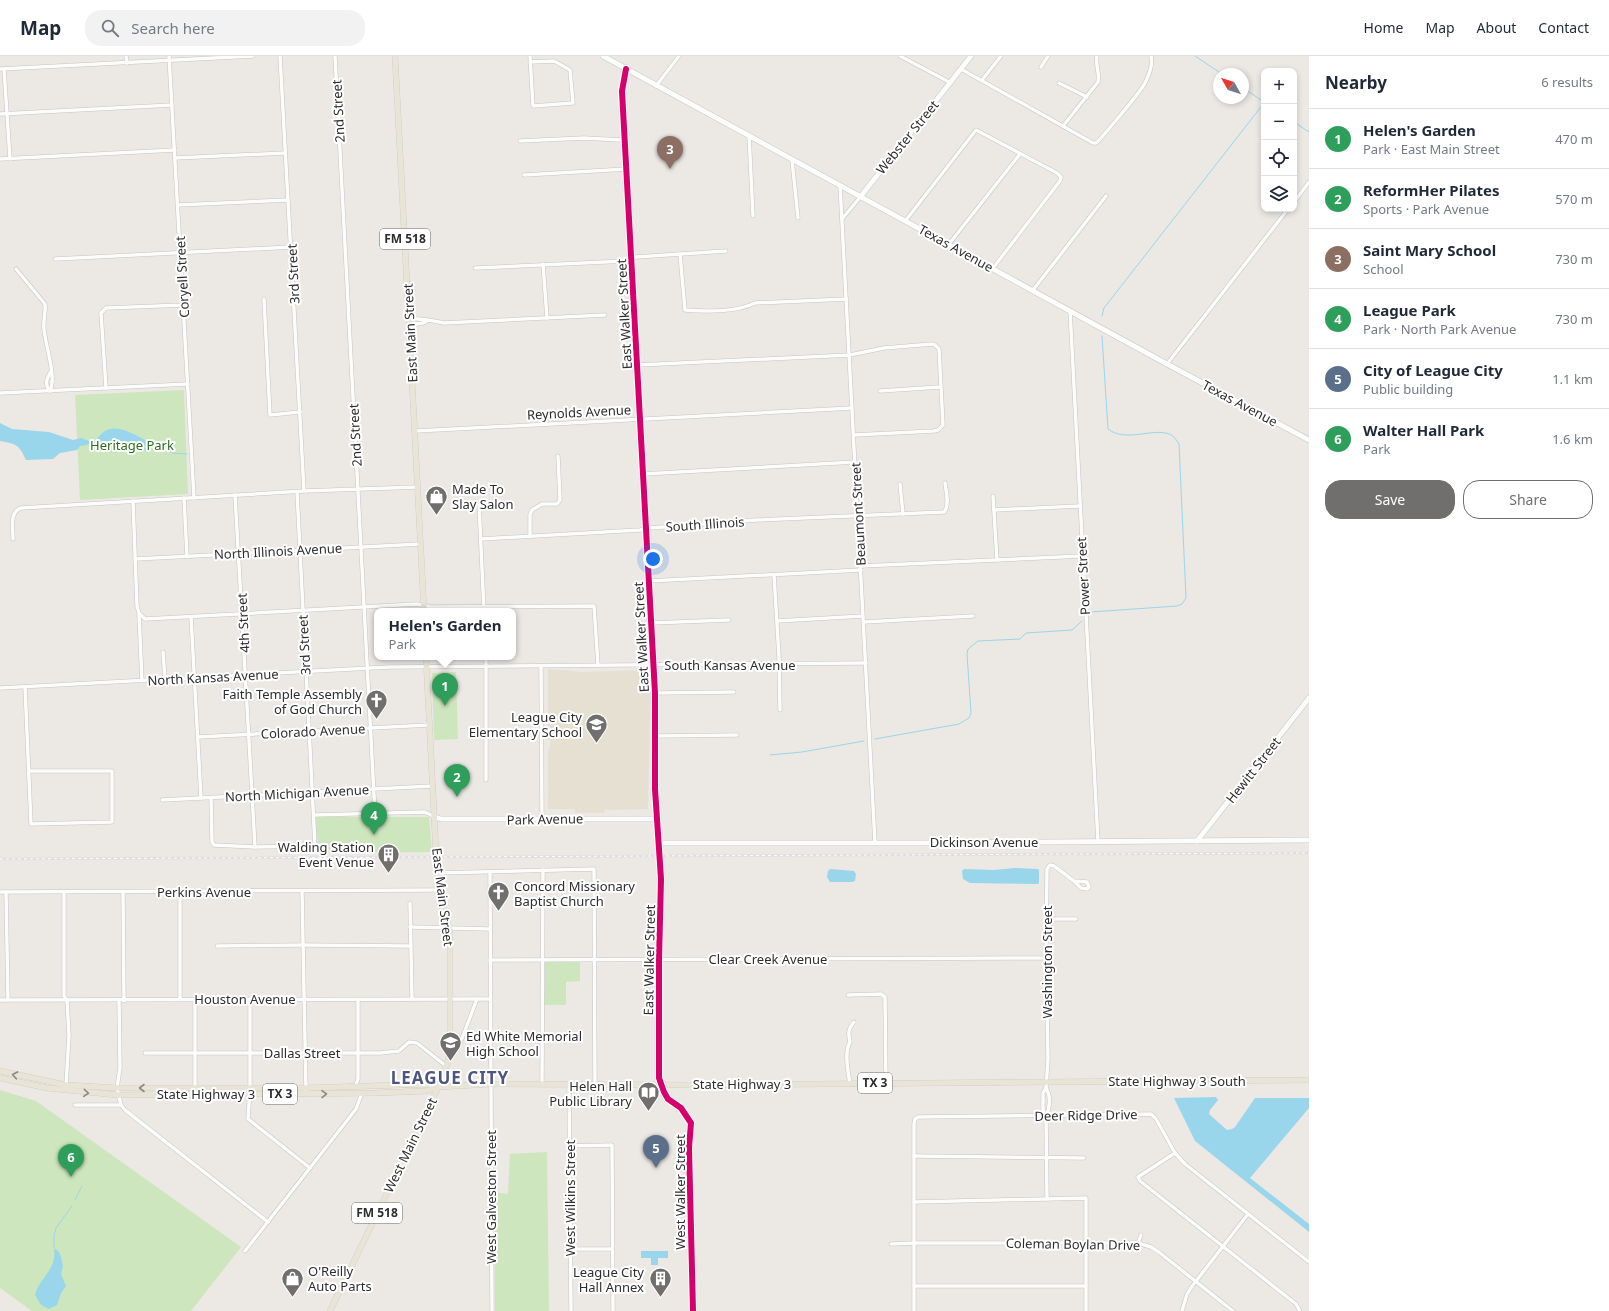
<!DOCTYPE html>
<html lang="en">
<head>
<meta charset="utf-8">
<style>
	:root { --surface:#fff; --page:#f2f2f3; --text:#1f2937; --muted:#747a83; --line:#e0e1e3; --accent:#706f6e }
	body { margin:0; font-family:"Noto Sans",sans-serif; background:var(--page); color:var(--text) }
	.controls { position:absolute; right:12px; top:12px; display:grid; overflow:hidden; border-radius:8px; box-shadow:0 2px 6px #0003 }
	.controls button { width:36px; height:36px; display:grid; place-items:center; padding:0; border:0; border-bottom:1px solid var(--line); background:var(--surface); color:var(--text); font:20px sans-serif }
	.compass { position:absolute; left:1213px; top:12px; width:36px; height:36px; border-radius:50%; background:var(--surface); box-shadow:0 2px 6px #0003; rotate:309deg }
	.you { position:absolute; left:653px; top:503px; width:14px; height:14px; margin:-10px; border:3px solid #fff; border-radius:50%; background:#1a73e8; box-shadow:0 0 0 6px #1a73e833 }
	.badge { display:grid; place-items:center; width:26px; height:26px; border-radius:50%; background:var(--accent); color:#fff; font-size:13px; font-weight:700 }
	.pin { position:absolute; translate:-50% -33px; filter:drop-shadow(0 1px 2px #0008) }
	.pin::after { content:''; position:absolute; top:21px; width:14px; height:12px; background:inherit; clip-path:polygon(0 0,100% 0,50% 100%) }
	.popup { position:absolute; left:374px; top:552px; width:142px; height:52px; box-sizing:border-box; display:grid; place-content:center; border-radius:8px; background:var(--surface); filter:drop-shadow(0 1px 3px #0005); font-size:13px; white-space:nowrap; color:var(--muted) }
	.popup b { font-size:15px; color:var(--text) }
	.popup::after { content:''; position:absolute; left:50%; top:100%; margin-left:-8px; border:8px solid transparent; border-top-color:var(--surface) }
	.list { margin:0; padding:0; list-style:none }
	h2 { display:flex; justify-content:space-between; align-items:center; height:52px; margin:0; padding:0 16px; font-size:17px }
	h2 small { font-size:13px; font-weight:400; color:var(--muted) }
	.list li { display:grid; grid-template-columns:26px 1fr auto; gap:12px; align-items:center; box-sizing:border-box; height:60px; padding:0 16px; border-top:1px solid var(--line) }
	.list b { display:block; font-size:15px; white-space:nowrap }
	.list p { margin:0; font-size:13px; white-space:nowrap; color:var(--muted) }
	.list em { font-size:13px; font-style:normal; color:var(--muted) }
	.actions { display:flex; gap:8px; padding:12px 16px }
	.actions a { flex:1; padding:9px 0; border:1px solid var(--accent); border-radius:16px; text-align:center; font-size:14px; color:var(--accent) }
	.actions .main { background:var(--accent); color:#fff }
	.icon { flex:none; width:22px; height:22px; fill:none; stroke:currentColor; stroke-width:2; stroke-linecap:round; stroke-linejoin:round }
	.map { position:relative; flex:none; width:1309px; height:1255px; overflow:hidden }
	header { display:flex; align-items:center; gap:24px; box-sizing:border-box; height:56px; padding:0 20px; background:var(--surface); border-bottom:1px solid var(--line) }
	header strong { font-size:19px }
	nav { display:flex; gap:22px; margin-inline-start:auto; font-size:14px }
	.search { width:280px; height:36px; background:var(--page); display:flex; align-items:center; gap:10px; box-sizing:border-box; padding:0 14px; border-radius:16px; color:var(--muted); font-size:15px }
	main { display:flex }
	aside { flex:1; background:var(--surface) }
	.map>svg:first-child { display:block }
</style>
</head>
<body>
<header>
<strong>Map</strong>
<div class="search"><svg class="icon" aria-label="search" viewBox="0 0 24 24"><circle cx="10" cy="10" r="6"/><path d="M15 15l6 6"/></svg>Search here</div>
<nav><a>Home</a><a>Map</a><a>About</a><a>Contact</a></nav>
</header>
<main>
<div class="map">
<svg width="1309" height="1255" viewBox="0 0 1309 1255">
	<rect width="100%" height="100%" fill="#ece8e4"/>
	<polygon fill="#e6e0d3" points="548,613 583,616 649,614 651,624 648,753 605,754 604,757 575,757 575,753 548,753 548,698 551,685 548,684"/>
	<g fill="#cee6be">
		<polygon points="184,334 188,438 80,444 75,339"/>
		<polygon points="456,616 458,683 434,684 432,617"/>
		<polygon points="316,761 429,761 432,796 317,797"/>
		<polygon points="545,906 580,906 580,925 566,926 566,949 544,949"/>
		<polygon points="0,1034 36,1045 241,1191 191,1255 32,1255 0,1232"/>
		<polygon points="547,1096 549,1255 495,1255 494,1136 508,1138 510,1098"/>
	</g>
	<g fill="#99d6ec">
		<path d="M0,367L12,373L49,376L73,384L81,382L89,385H96C110,359 136,380 154,389L147,394L142,395L109,396L99,392L96,387C91,387 86,390 80,390L77,394L60,397L53,403L26,404C19,388 16,388 0,385Z"/>
		<polygon points="1015,812 1038,813 1039,814 1039,827 1038,828 970,827 963,823 962,815 964,813 994,814"/>
		<polygon points="830,813 854,815 856,818 855,825 852,826 830,826 827,821 828,815"/>
		<polygon points="1216,1041 1218,1044 1210,1054 1209,1058 1227,1074 1232,1073 1235,1071 1255,1042 1309,1042 1309,1052 1250,1122 1309,1168 1309,1176 1195,1085 1174,1042"/>
		<path d="M54,1192L59,1196L61,1201L63,1210L61,1218L66,1230L61,1237L57,1249L49,1253L41,1249L35,1239C40,1220 57,1215 54,1192Z"/>
		<polygon points="641,1195 668,1195 668,1202 658,1202 658,1209 651,1209 651,1202 641,1202"/>
	</g>
	<g fill="none" stroke-linecap="round" stroke-linejoin="round">
		<g stroke="#99d6ec" stroke-width="1">
			<polyline points="1195,0 1222,18"/>
			<polyline points="1243,32 1264,46"/>
			<polyline points="1294,66 1309,76"/>
			<polyline points="1102,260 1104,252 1264,47"/>
			<polyline points="154,389 160,390 172,397 187,398"/>
			<path d="M1091,556L1177,550L1182,548L1186,542L1179,388C1177,385 1175,382 1173,380C1157,369 1127,388 1108,373L1102,280"/>
			<polyline points="875,683 959,668 969,662 971,657 967,598 968,593 978,585 1020,583 1026,577 1072,574 1082,565"/>
			<polyline points="770,699 802,696 864,685"/>
			<polyline points="75,1144 82,1130"/>
			<polyline points="54,1191 54,1180 56,1172 72,1150"/>
		</g>
		<defs>
			<g id="street">
				<polyline points="126,0 127,7"/>
				<polyline points="169,0 194,442"/>
				<polyline points="280,0 304,435"/>
				<polyline points="335,0 375,758"/>
				<polyline points="530,0 533,50 573,47 570,14 554,5 530,6"/>
				<polyline points="900,0 951,27"/>
				<polyline points="1041,11 1048,0"/>
				<polyline points="0,13 253,0"/>
				<polyline points="4,13 10,103"/>
				<path d="M961,13L1093,87H1096C1101,83 1142,34 1145,27C1149,19 1153,8 1151,0"/>
				<polyline points="982,24 1001,0"/>
				<polyline points="1059,27 1087,41"/>
				<polyline points="656,30 679,0"/>
				<polyline points="0,58 172,49"/>
				<path d="M1063,70L1098,26C1100,17 1095,9 1097,0"/>
				<polyline points="749,79 753,160"/>
				<polyline points="520,85 584,82 621,84 625,82"/>
				<polyline points="175,102 285,97"/>
				<polyline points="0,103 175,94"/>
				<polyline points="792,104 798,162"/>
				<polyline points="524,119 627,113"/>
				<polyline points="840,129 875,787"/>
				<polyline points="1294,146 1309,126"/>
				<polyline points="178,149 288,144"/>
				<polyline points="842,163 861,140"/>
				<polyline points="906,164 976,74 1057,117 1061,121 1060,125 993,212"/>
				<polyline points="949,188 1020,98"/>
				<path d="M680,198L685,254C706,256 737,256 755,247L847,243"/>
				<polyline points="55,203 292,191"/>
				<polyline points="543,208 547,262"/>
				<polyline points="475,212 626,205 636,201 726,195"/>
				<path d="M16,213L45,248C46,256 43,264 44,273C45,288 57,321 50,335"/>
				<polyline points="1033,234 1106,140"/>
				<polyline points="264,243 270,359 300,356"/>
				<polyline points="1070,254 1098,786"/>
				<path d="M409,263C421,262 432,265 444,267L605,259"/>
				<polyline points="410,269 423,267 427,265"/>
				<polyline points="1167,308 1288,153"/>
				<polyline points="638,309 850,299 884,292 932,288 935,289 939,293 943,369 938,374 934,375 854,379"/>
				<polyline points="106,332 101,257 106,252 184,249"/>
				<path d="M50,335C44,328 47,322 51,315"/>
				<polyline points="880,335 940,331"/>
				<polyline points="0,337 188,328"/>
				<polyline points="416,375 852,352"/>
				<polyline points="643,418 855,406"/>
				<polyline points="900,428 903,458"/>
				<polyline points="235,439 255,791"/>
				<polyline points="993,440 997,504"/>
				<polyline points="184,442 187,500"/>
				<polyline points="133,445 137,550 139,557 145,563 417,548 431,551 594,550 598,609"/>
				<polyline points="479,448 484,555"/>
				<polyline points="994,454 1079,450"/>
				<polyline points="530,481 530,459 532,454 542,448 557,448 560,444 558,400"/>
				<path d="M13,483C13,473 9,456 21,452L304,435L418,431"/>
				<path d="M481,483L640,474L650,472L756,464L944,456C950,450 946,435 945,427"/>
				<polyline points="135,503 420,488"/>
				<polyline points="861,510 1082,500"/>
				<polyline points="774,519 779,601 780,654"/>
				<polyline points="649,525 861,514"/>
				<polyline points="139,558 142,625"/>
				<polyline points="191,561 201,742"/>
				<polyline points="777,565 863,560"/>
				<polyline points="864,566 973,560"/>
				<polyline points="651,567 729,564"/>
				<polyline points="163,596 165,623"/>
				<polyline points="486,601 486,724"/>
				<polyline points="541,610 542,763"/>
				<polyline points="25,631 31,768 112,766 112,715 29,715"/>
				<polyline points="0,632 389,611 866,607"/>
				<polyline points="655,637 734,636"/>
				<polyline points="654,680 737,679"/>
				<polyline points="198,681 429,669"/>
				<polyline points="211,742 212,786 214,789 255,791 315,790 297,436"/>
				<polyline points="162,744 432,730"/>
				<polyline points="314,759 425,756 435,761"/>
				<polyline points="490,816 492,1255"/>
				<polyline points="437,817 594,813 595,1029"/>
				<polyline points="302,835 306,1034"/>
				<polyline points="0,836 439,834"/>
				<polyline points="6,836 8,944"/>
				<polyline points="64,836 64,940 67,944 69,979 66,1030"/>
				<polyline points="123,836 124,945"/>
				<polyline points="410,847 412,943"/>
				<polyline points="1047,863 1076,863"/>
				<polyline points="410,871 490,873"/>
				<polyline points="217,890 303,889 410,890"/>
				<polyline points="490,904 1046,902"/>
				<polyline points="848,939 881,938 885,941 886,1027"/>
				<polyline points="180,943 180,836"/>
				<polyline points="250,943 250,1032 248,1063 310,1112"/>
				<polyline points="0,944 490,943"/>
				<polyline points="119,944 120,1012 117,1032 121,1049 125,1054 268,1166"/>
				<polyline points="145,997 380,997 399,995 409,986 417,987 446,1010"/>
				<polyline points="449,1003 461,985 477,943"/>
				<polyline points="542,1028 543,814"/>
				<polyline points="569,1028 571,1255"/>
				<path d="M850,1028C848,1015 844,996 850,986C848,977 848,973 854,966"/>
				<polyline points="355,1031 358,1023 358,944"/>
				<path d="M1046,1032C1051,1040 1050,1052 1046,1060"/>
				<polyline points="195,1039 195,943"/>
				<polyline points="75,1049 121,1049"/>
				<polyline points="569,1090 612,1089 613,1255"/>
				<polyline points="1175,1097 1138,1121 1140,1125 1296,1248 1300,1255"/>
				<polyline points="914,1100 1084,1102"/>
				<polyline points="1047,1143 1046,1060 1043,1054 1043,1037 1046,1032 1048,1003 1046,902 1047,813 1050,809 1054,810 1074,825 1081,832 1087,833 1089,831 1087,826 1074,825"/>
				<polyline points="914,1146 1086,1142 1086,1255"/>
				<polyline points="1138,1187 1141,1179"/>
				<polyline points="891,1188 914,1187 1138,1187 1151,1191 1160,1197 1233,1255"/>
				<polyline points="570,1193 612,1193"/>
				<polyline points="245,1195 356,1053 362,1037"/>
				<polyline points="914,1230 1086,1230"/>
				<polyline points="914,1255 914,1068 915,1063 918,1061 1151,1058 1156,1063 1175,1097 1185,1108 1309,1206"/>
				<polyline points="1182,1255 1187,1238 1193,1229 1248,1158"/>
			</g>
			<g id="secondary">
				<polyline points="603,0 1167,308 1309,384"/>
				<polyline points="626,13 622,35 655,637 655,733 661,823 659,904 659,1022 664,1036 668,1043 681,1052 691,1067 689,1092 693,1255"/>
				<polyline points="861,140 971,0"/>
				<polyline points="435,761 441,763 656,763"/>
				<polyline points="1197,785 1309,642"/>
				<polyline points="658,787 921,787 1309,784"/>
			</g>
			<g id="primary">
				<polyline points="395,0 424,555"/>
				<polyline points="0,1015 66,1029 117,1032 306,1032 430,1028 438,1031"/>
				<polyline points="0,1022 47,1032 118,1039 376,1037 426,1035 438,1031 491,1028 692,1029 1309,1024"/>
				<polyline points="330,1255 443,1021 448,1005 450,989 450,876 439,834 437,817 426,601"/>
			</g>
		</defs>
		<use href="#street" stroke="#c5c4c5" stroke-width="4.5"/>
		<use href="#secondary" stroke="#c5c4c5" stroke-width="6"/>
		<use href="#primary" stroke="#c6c5c4" stroke-width="6"/>
		<use href="#street" stroke="#fcfcfb" stroke-width="3.5"/>
		<use href="#secondary" stroke="#fcfcfb" stroke-width="5"/>
		<use href="#primary" stroke="#e8e4d6" stroke-width="5.5"/>
		<defs>
			<polyline id="rail" points="0,803 1309,797"/>
		</defs>
		<use href="#rail" stroke="#dfdfe1" stroke-width="2.5"/>
		<use href="#rail" stroke="#fff" stroke-width="1" stroke-dasharray="3" stroke-linecap="butt"/>
		<defs>
			<polyline id="cycleway" points="626,13 622,35 655,637 655,733 661,823 659,904 659,1022 664,1036 668,1043 681,1052 691,1067 689,1092 693,1255"/>
		</defs>
		<use href="#cycleway" stroke="#fff" stroke-width="8"/>
		<use href="#cycleway" stroke="#d6006c" stroke-width="6"/>
	</g>
	<defs><path id="oneway-chevron" d="M-2-3.5L2.5 0L-2 3.5" fill="none" stroke-width="1.6" stroke-linecap="round" stroke-linejoin="round"/></defs>
	<g stroke="#8b8982">
		<use href="#oneway-chevron" transform="translate(15 1019) rotate(-169)"/>
		<use href="#oneway-chevron" transform="translate(142 1032) rotate(-180)"/>
		<use href="#oneway-chevron" transform="translate(86 1037) rotate(5)"/>
		<use href="#oneway-chevron" transform="translate(324 1038) rotate(-1)"/>
	</g>
	<defs>
		<symbol id="shop-pin" viewBox="-11 -11 22 30"><path d="M0 17L-7.5 6A9.5 9.5 0 1 1 7.5 6Z" fill="#706f6e" stroke="#fff"/><path d="M-5-2.5h2.3a2.7 3.5 0 0 1 5.4 0H5L5.5 6h-11ZM-1.5-2.5h3a1.5 2.3 0 0 0-3 0Z" fill="#fff"/></symbol>
		<symbol id="church-pin" viewBox="-11 -11 22 30"><path d="M0 17L-7.5 6A9.5 9.5 0 1 1 7.5 6Z" fill="#706f6e" stroke="#fff"/><path d="M-1.2-6h2.4v3.5h3.3v2.4h-3.3V6h-2.4V-.1h-3.3v-2.4h3.3Z" fill="#fff"/></symbol>
		<symbol id="school-pin" viewBox="-11 -11 22 30"><path d="M0 17L-7.5 6A9.5 9.5 0 1 1 7.5 6Z" fill="#706f6e" stroke="#fff"/><path d="M0-5L7-2L0 1L-7-2ZM-4 1L0 2.5L4 1V4Q0 6-4 4Z" fill="#fff"/></symbol>
		<symbol id="building-pin" viewBox="-11 -11 22 30"><path d="M0 17L-7.5 6A9.5 9.5 0 1 1 7.5 6Z" fill="#706f6e" stroke="#fff"/><path d="M-4-6H4V6H1V3H-1V6H-4ZM-2.5-4.3h1.7v1.8h-1.7ZM.8-4.3h1.7v1.8H.8ZM-2.5-1h1.7V.8h-1.7ZM.8-1h1.7V.8H.8Z" fill="#fff"/></symbol>
		<symbol id="library-pin" viewBox="-11 -11 22 30"><path d="M0 17L-7.5 6A9.5 9.5 0 1 1 7.5 6Z" fill="#706f6e" stroke="#fff"/><path d="M-6-4Q-3-5.5-.7-3.5V5Q-3 3-6 4ZM6-4Q3-5.5 .7-3.5V5Q3 3 6 4Z" fill="#fff"/></symbol>
	</defs>
	<g fill-rule="evenodd">
		<use href="#shop-pin" x="424" y="428" width="25" height="34"/>
		<use href="#church-pin" x="364" y="632" width="25" height="34"/>
		<use href="#school-pin" x="584" y="656" width="25" height="34"/>
		<use href="#building-pin" x="376" y="786" width="25" height="34"/>
		<use href="#church-pin" x="486" y="824" width="25" height="34"/>
		<use href="#school-pin" x="438" y="974" width="25" height="34"/>
		<use href="#library-pin" x="636" y="1024" width="25" height="34"/>
		<use href="#shop-pin" x="280" y="1210" width="25" height="34"/>
		<use href="#building-pin" x="648" y="1210" width="25" height="34"/>
	</g>
	<g text-anchor="middle" stroke-width="4" stroke-linejoin="round" paint-order="stroke">
		<g fill="#fff" stroke="#6d6d6d" stroke-width="1">
			<rect x="380" y="173" width="50" height="20" rx="3"/>
			<rect x="858" y="1017" width="34" height="20" rx="3"/>
			<rect x="263" y="1028" width="34" height="20" rx="3"/>
			<rect x="352" y="1147" width="50" height="20" rx="3"/>
		</g>
		<g font-size="12" font-weight="bold" fill="#2e2e2e">
			<text x="405" y="187">FM 518</text>
			<text x="875" y="1031">TX 3</text>
			<text x="280" y="1042">TX 3</text>
			<text x="377" y="1161">FM 518</text>
		</g>
		<g font-size="13" fill="#2e2e2e" stroke="#fff">
			<text transform="translate(338 55) rotate(-93)" y="5">2nd Street</text>
			<text transform="translate(907 81) rotate(-51)" y="5">Webster Street</text>
			<text transform="translate(956 192) rotate(29)" y="5">Texas Avenue</text>
			<text transform="translate(293 218) rotate(-93)" y="5">3rd Street</text>
			<text transform="translate(182 221) rotate(-93)" y="5">Coryell Street</text>
			<text transform="translate(624 258) rotate(-93)" y="5">East Walker Street</text>
			<text transform="translate(410 277) rotate(-93)" y="5">East Main Street</text>
			<text transform="translate(1240 347) rotate(28)" y="5">Texas Avenue</text>
			<text transform="translate(579 356) rotate(-3)" y="5">Reynolds Avenue</text>
			<text transform="translate(355 379) rotate(-93)" y="5">2nd Street</text>
			<text transform="translate(858 458) rotate(-93)" y="5">Beaumont Street</text>
			<text transform="translate(705 468) rotate(-4)" y="5">South Illinois</text>
			<text transform="translate(278 495) rotate(-3)" y="5">North Illinois Avenue</text>
			<text transform="translate(1083 520) rotate(-93)" y="5">Power Street</text>
			<text transform="translate(243 567) rotate(-93)" y="5">4th Street</text>
			<text transform="translate(641 581) rotate(-93)" y="5">East Walker Street</text>
			<text transform="translate(304 589) rotate(-93)" y="5">3rd Street</text>
			<text x="730" y="614">South Kansas Avenue</text>
			<text transform="translate(213 621) rotate(-3)" y="5">North Kansas Avenue</text>
			<text transform="translate(313 675) rotate(-3)" y="5">Colorado Avenue</text>
			<text transform="translate(1253 714) rotate(-52)" y="5">Hewitt Street</text>
			<text transform="translate(297 737) rotate(-3)" y="5">North Michigan Avenue</text>
			<text transform="translate(545 763) rotate(-1)" y="5">Park Avenue</text>
			<text x="984" y="791">Dickinson Avenue</text>
			<text x="204" y="841">Perkins Avenue</text>
			<text transform="translate(443 841) rotate(83)" y="5">East Main Street</text>
			<text x="768" y="908">Clear Creek Avenue</text>
			<text transform="translate(649 904) rotate(-89)" y="5">East Walker Street</text>
			<text transform="translate(1047 906) rotate(-90)" y="5">Washington Street</text>
			<text x="245" y="948">Houston Avenue</text>
			<text x="302" y="1002">Dallas Street</text>
			<text x="1177" y="1030">State Highway 3 South</text>
			<text x="742" y="1033">State Highway 3</text>
			<text x="206" y="1043">State Highway 3</text>
			<text transform="translate(1086 1059) rotate(-1)" y="5">Deer Ridge Drive</text>
			<text transform="translate(410 1089) rotate(-64)" y="5">West Main Street</text>
			<text transform="translate(680 1136) rotate(-90)" y="5">West Walker Street</text>
			<text transform="translate(491 1141) rotate(-90)" y="5">West Galveston Street</text>
			<text transform="translate(570 1142) rotate(-90)" y="5">West Wilkins Street</text>
			<text transform="translate(1073 1188) rotate(1)" y="5">Coleman Boylan Drive</text>
		</g>
		<g font-size="13" fill="#2c6e1b" stroke="#fff">
			<text x="132" y="394">Heritage Park</text>
		</g>
		<g font-size="13" fill="#2e2e2e" stroke="#fff" text-anchor="end">
			<text x="452" y="438" text-anchor="start">Made To<tspan x="452" dy="15">Slay Salon</tspan></text>
			<text x="362" y="643">Faith Temple Assembly<tspan x="362" dy="15">of God Church</tspan></text>
			<text x="582" y="666">League City<tspan x="582" dy="15">Elementary School</tspan></text>
			<text x="374" y="796">Walding Station<tspan x="374" dy="15">Event Venue</tspan></text>
			<text x="514" y="835" text-anchor="start">Concord Missionary<tspan x="514" dy="15">Baptist Church</tspan></text>
			<text x="466" y="985" text-anchor="start">Ed White Memorial<tspan x="466" dy="15">High School</tspan></text>
			<text x="632" y="1035">Helen Hall<tspan x="632" dy="15">Public Library</tspan></text>
			<text x="308" y="1220" text-anchor="start">O'Reilly<tspan x="308" dy="15">Auto Parts</tspan></text>
			<text x="644" y="1221">League City<tspan x="644" dy="15">Hall Annex</tspan></text>
		</g>
		<g font-size="17" font-weight="bold" letter-spacing="1" fill="#4d5680" stroke="#fff">
			<text x="450" y="1028">LEAGUE CITY</text>
		</g>
	</g>
</svg>
<div class="controls">
<button>+</button>
<button>−</button>
<button><svg class="icon" aria-label="locate" viewBox="0 0 24 24"><circle cx="12" cy="12" r="6"/><path d="M12 2v4M12 18v4M2 12h4M18 12h4"/></svg></button>
<button><svg class="icon" aria-label="layers" viewBox="0 0 24 24"><path d="M12 4l9 5-9 5-9-5zM3 14l9 5 9-5"/></svg></button>
</div>
<svg class="compass" viewBox="-18 -18 36 36"><path d="M0-13l5 13h-10z" fill="#e53935"/><path d="M0 13l5-13h-10z" fill="#747a83"/></svg>
<div class="you"></div>
<div class="pin badge" style="left:445px;top:650px;background:#2e9e5b">1</div>
<div class="popup"><b>Helen's Garden</b>Park</div>
<div class="pin badge" style="left:457px;top:741px;background:#2e9e5b">2</div>
<div class="pin badge" style="left:670px;top:113px;background:#8d6e63">3</div>
<div class="pin badge" style="left:374px;top:779px;background:#2e9e5b">4</div>
<div class="pin badge" style="left:656px;top:1112px;background:#5c6f8a">5</div>
<div class="pin badge" style="left:71px;top:1121px;background:#2e9e5b">6</div>
</div>
<aside>
<h2>Nearby<small>6 results</small></h2>
<ul class="list">
<li><span class="badge" style="background:#2e9e5b">1</span><div><b>Helen's Garden</b><p>Park · East Main Street</p></div><em>470 m</em></li>
<li><span class="badge" style="background:#2e9e5b">2</span><div><b>ReformHer Pilates</b><p>Sports · Park Avenue</p></div><em>570 m</em></li>
<li><span class="badge" style="background:#8d6e63">3</span><div><b>Saint Mary School</b><p>School</p></div><em>730 m</em></li>
<li><span class="badge" style="background:#2e9e5b">4</span><div><b>League Park</b><p>Park · North Park Avenue</p></div><em>730 m</em></li>
<li><span class="badge" style="background:#5c6f8a">5</span><div><b>City of League City</b><p>Public building</p></div><em>1.1 km</em></li>
<li><span class="badge" style="background:#2e9e5b">6</span><div><b>Walter Hall Park</b><p>Park</p></div><em>1.6 km</em></li>
</ul>
<div class="actions"><a class="main">Save</a><a>Share</a></div>
</aside>
</main>
</body>
</html>
